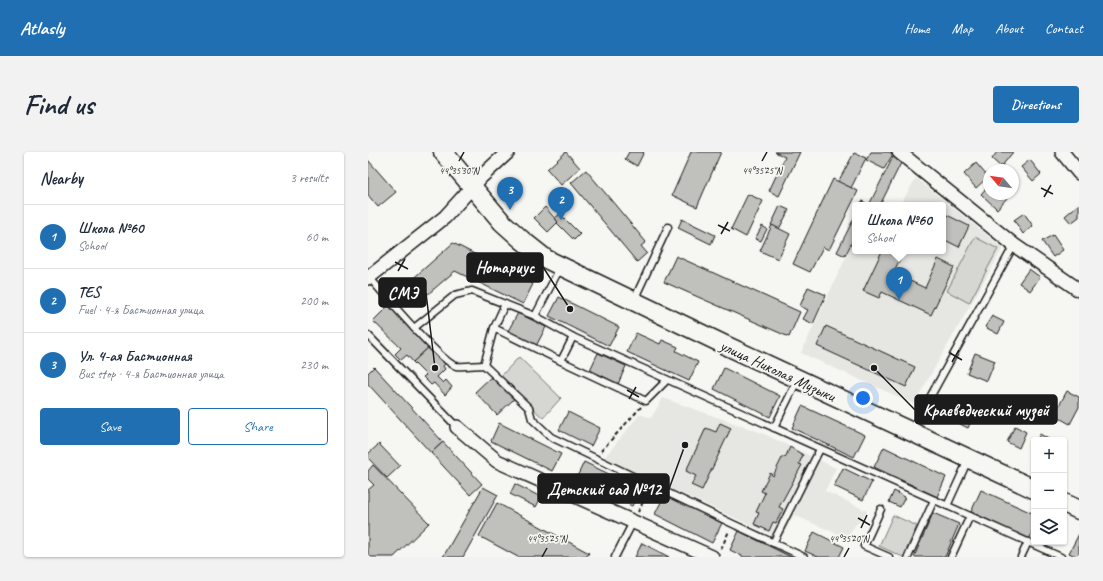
<!DOCTYPE html>
<html lang="en">
<head>
<meta charset="utf-8">
<style>
	:root { --surface:#fff; --page:#f2f2f3; --text:#1f2937; --muted:#747a83; --line:#e0e1e3; --accent:#1f6fb2 }
	body { margin:0; font-family:Caveat,sans-serif; background:var(--page); color:var(--text) }
	.controls { position:absolute; right:12px; bottom:12px; display:grid; overflow:hidden; border-radius:4px; box-shadow:0 1px 3px #0004 }
	.controls button { width:36px; height:36px; display:grid; place-items:center; padding:0; border:0; border-bottom:1px solid var(--line); background:var(--surface); color:var(--text); font:20px sans-serif }
	.compass { position:absolute; left:615px; top:12px; width:36px; height:36px; border-radius:50%; background:var(--surface); box-shadow:0 1px 3px #0004; rotate:299deg }
	.you { position:absolute; left:495px; top:246px; width:14px; height:14px; margin:-10px; border:3px solid #fff; border-radius:50%; background:#1a73e8; box-shadow:0 0 0 6px #1a73e833 }
	.badge { display:grid; place-items:center; width:26px; height:26px; border-radius:50%; background:var(--accent); color:#fff; font-size:13px; font-weight:700 }
	.pin { position:absolute; translate:-50% -33px; filter:drop-shadow(0 1px 2px #0008) }
	.pin::after { content:''; position:absolute; top:21px; width:14px; height:12px; background:inherit; clip-path:polygon(0 0,100% 0,50% 100%) }
	.popup { position:absolute; left:484px; top:50px; width:94px; height:52px; box-sizing:border-box; display:grid; place-content:center; border-radius:4px; background:var(--surface); filter:drop-shadow(0 1px 3px #0005); font-size:13px; white-space:nowrap; color:var(--muted) }
	.popup b { font-size:15px; color:var(--text) }
	.popup::after { content:''; position:absolute; left:50%; top:100%; margin-left:-8px; border:8px solid transparent; border-top-color:var(--surface) }
	.list { margin:0; padding:0; list-style:none }
	h2 { display:flex; justify-content:space-between; align-items:center; height:52px; margin:0; padding:0 16px; font-size:17px }
	h2 small { font-size:13px; font-weight:400; color:var(--muted) }
	.list li { display:grid; grid-template-columns:26px 1fr auto; gap:12px; align-items:center; box-sizing:border-box; height:64px; padding:0 16px; border-top:1px solid var(--line) }
	.list b { display:block; font-size:15px; white-space:nowrap }
	.list p { margin:0; font-size:13px; white-space:nowrap; color:var(--muted) }
	.list em { font-size:13px; font-style:normal; color:var(--muted) }
	.actions { display:flex; gap:8px; padding:12px 16px }
	.actions a { flex:1; padding:9px 0; border:1px solid var(--accent); border-radius:4px; text-align:center; font-size:14px; color:var(--accent) }
	.actions .main { background:var(--accent); color:#fff }
	.icon { flex:none; width:22px; height:22px; fill:none; stroke:currentColor; stroke-width:2; stroke-linecap:round; stroke-linejoin:round }
	.map { position:relative; flex:none; width:711px; height:405px; overflow:hidden; border-radius:4px }
	header { display:flex; align-items:center; gap:24px; box-sizing:border-box; height:56px; padding:0 20px; background:var(--accent); color:#fff }
	header strong { font-size:19px }
	nav { display:flex; gap:22px; margin-inline-start:auto; font-size:14px }
	.intro { display:flex; align-items:center; justify-content:space-between; box-sizing:border-box; height:96px; padding:0 24px }
	h1 { margin:0; font-size:28px }
	.button { padding:10px 18px; border-radius:4px; background:var(--accent); color:#fff; font-size:14px; font-weight:700 }
	main { display:flex; gap:24px; padding:0 24px }
	aside { flex:1; background:var(--surface); border-radius:4px; box-shadow:0 1px 3px #0004 }
	.map>svg:first-child { display:block }
</style>
</head>
<body>
<header>
<strong>Atlasly</strong>
<nav><a>Home</a><a>Map</a><a>About</a><a>Contact</a></nav>
</header>
<div class="intro"><h1>Find us</h1><a class="button">Directions</a></div>
<main>
<aside>
<h2>Nearby<small>3 results</small></h2>
<ul class="list">
<li><span class="badge">1</span><div><b>Школа №60</b><p>School</p></div><em>60 m</em></li>
<li><span class="badge">2</span><div><b>TES</b><p>Fuel · 4-я Бастионная улица</p></div><em>200 m</em></li>
<li><span class="badge">3</span><div><b>Ул. 4-ая Бастионная</b><p>Bus stop · 4-я Бастионная улица</p></div><em>230 m</em></li>
</ul>
<div class="actions"><a class="main">Save</a><a>Share</a></div>
</aside>
<div class="map">
<svg width="711" height="405" viewBox="0 0 711 405">
	<rect width="100%" height="100%" fill="#f6f6f2"/>
	<filter id="ink" filterUnits="userSpaceOnUse"><feTurbulence type="fractalNoise" baseFrequency=".025" numOctaves="2"/><feDisplacementMap in="SourceGraphic" scale="8" xChannelSelector="R" yChannelSelector="G"/><feConvolveMatrix kernelMatrix="1 2 1 2 8 2 1 2 1" color-interpolation-filters="sRGB"/></filter>
	<g filter="url(#ink)">
		<g fill="#e6e6e2">
			<polygon points="548,26 635,96 546,252 433,201 487,86 487,99 575,99 575,53 532,53"/>
			<polygon points="295,246 394,281 468,316 457,339 499,359 495,367 487,373 479,386 426,363 413,387 236,306 272,262 283,266"/>
		</g>
		<g fill="#d6d6d2" stroke="#797977">
			<polygon points="607,85 630,97 601,151 579,139"/>
			<polygon points="151,205 193,246 175,266 132,225"/>
			<polygon points="525,363 549,374 535,405 511,394"/>
		</g>
		<g fill="#c0c0bd" stroke="#1c1c1c">
			<polygon points="198,0 212,16 193,33 179,17"/>
			<polygon points="261,0 276,0 269,14 257,7"/>
			<polygon points="323,0 353,0 329,55 304,43"/>
			<polygon points="407,0 432,0 411,44 401,39 417,5"/>
			<polygon points="503,0 521,0 525,2 516,17 498,8"/>
			<polygon points="629,0 645,0 633,15 624,7"/>
			<polygon points="486,1 498,6 483,36 470,30"/>
			<polygon points="525,5 534,9 512,53 493,53 494,49 501,53"/>
			<polygon points="0,8 28,40 10,55 0,43"/>
			<polygon points="662,8 673,22 665,29 653,15"/>
			<polygon points="608,11 620,25 608,36 596,22"/>
			<polygon points="218,18 278,90 273,94 279,101 269,110 203,31"/>
			<polygon points="465,27 490,39 461,98 455,95 442,120 425,112"/>
			<polygon points="621,33 621,42 637,42 640,45 629,57 613,42"/>
			<polygon points="380,42 395,49 378,85 363,77"/>
			<polygon points="711,52 711,65 703,71 697,64"/>
			<polygon points="412,54 421,58 411,77 403,73"/>
			<polygon points="177,55 190,70 180,80 166,66"/>
			<polygon points="575,61 601,74 591,95 575,87"/>
			<polygon points="656,61 665,74 655,82 646,68"/>
			<polygon points="192,62 212,82 206,88 189,71 190,70 187,66"/>
			<polygon points="487,64 487,84 477,104 469,100"/>
			<polygon points="314,67 347,83 343,92 310,76"/>
			<polygon points="404,73 422,82 410,107 392,99"/>
			<polygon points="394,74 399,77 393,89 387,87"/>
			<polygon points="685,83 695,98 685,105 674,89"/>
			<polygon points="85,91 165,132 155,152 87,119 53,148 40,131"/>
			<polygon points="514,99 536,99 525,121 557,136 570,107 586,115 563,163 514,140 511,146 495,139"/>
			<polygon points="308,104 432,160 421,185 296,130"/>
			<polygon points="661,117 672,125 662,139 651,131"/>
			<polygon points="440,135 458,143 445,172 435,167 440,158 432,154"/>
			<polygon points="191,145 251,175 241,194 181,164"/>
			<polygon points="22,152 62,194 45,210 39,203 33,208 27,202 33,196 5,169"/>
			<polygon points="150,161 178,175 168,194 140,179"/>
			<polygon points="624,164 636,170 630,182 617,175"/>
			<polygon points="458,174 547,215 538,235 449,194"/>
			<polygon points="268,181 292,192 294,188 310,195 308,199 330,210 321,229 259,200"/>
			<polygon points="62,194 78,211 75,214 77,217 69,225 75,231 78,228 84,235 77,243 66,231 63,233 55,225 58,223 45,210"/>
			<polygon points="230,201 258,214 250,232 222,218"/>
			<polygon points="607,201 627,209 619,229 599,221"/>
			<polygon points="6,215 75,290 63,301 0,232 0,221"/>
			<polygon points="356,216 412,244 402,265 346,237"/>
			<polygon points="124,224 146,247 129,263 107,240"/>
			<polygon points="699,239 711,245 711,255 702,272 686,263"/>
			<polygon points="573,245 585,251 576,268 564,261"/>
			<polygon points="434,254 497,283 486,305 424,276"/>
			<polygon points="593,257 606,262 600,276 588,270"/>
			<polygon points="200,260 232,276 223,294 191,278"/>
			<polygon points="131,271 193,302 184,319 123,289"/>
			<polygon points="352,271 363,276 334,338 323,333 328,324 318,319 338,276 348,280"/>
			<polygon points="647,274 658,280 651,296 639,290"/>
			<polygon points="672,282 682,288 669,288"/>
			<polygon points="75,290 114,332 102,343 63,301"/>
			<polygon points="11,292 32,314 19,326 0,306 0,302"/>
			<polygon points="422,295 435,303 431,312 434,313 411,355 415,357 408,371 405,370 401,379 386,372 391,361 388,360 397,341 393,339 402,321 405,324 415,304 417,306"/>
			<polygon points="516,295 578,325 569,345 506,315"/>
			<polygon points="216,310 272,337 264,354 208,327"/>
			<polygon points="5,313 61,371 26,405 0,405 0,338 6,333 0,327 0,319"/>
			<polygon points="475,316 504,330 495,348 466,334"/>
			<polygon points="147,332 173,345 168,355 142,342"/>
			<polygon points="115,335 130,343 95,405 75,405"/>
			<polygon points="613,338 666,362 666,377 661,387 603,360"/>
			<polygon points="526,339 537,345 532,355 521,350"/>
			<polygon points="297,342 354,371 344,391 287,362"/>
			<polygon points="129,351 221,401 218,405 150,405 111,384"/>
			<polygon points="565,361 591,372 577,405 546,405"/>
			<polygon points="371,379 423,405 376,405 362,398"/>
			<polygon points="446,380 476,395 471,405 450,405 437,399"/>
			<polygon points="711,382 711,405 709,405 701,401"/>
			<polygon points="274,391 301,405 267,405"/>
		</g>
		<g fill="none" stroke-linecap="round" stroke-linejoin="round">
			<defs>
				<g id="lane">
					<path d="M1,125C14,140 74,211 88,214C97,215 108,213 116,213L161,256L164,267L183,285L365,372L436,405"/>
					<polyline points="266,148 300,75"/>
					<polyline points="167,164 192,116"/>
					<polyline points="46,176 87,143 104,139 167,164 205,185 693,405"/>
					<polyline points="126,176 193,209"/>
					<polyline points="0,183 89,275"/>
					<polyline points="205,185 193,209 278,249 299,228"/>
					<polyline points="116,213 126,176 137,152"/>
					<polyline points="406,276 429,229"/>
					<polyline points="544,278 646,93"/>
					<polyline points="579,354 600,308"/>
					<polyline points="513,357 496,394 521,405"/>
					<polyline points="405,391 452,297"/>
					<polyline points="247,405 265,370"/>
					<polyline points="540,405 566,348"/>
					<polyline points="583,405 602,364"/>
					<polyline points="653,405 660,390"/>
				</g>
				<g id="street">
					<polyline points="531,0 646,93 711,138"/>
					<polyline points="694,0 711,21"/>
					<polyline points="0,126 77,65 114,24 140,0"/>
					<polyline points="89,275 129,309 344,405"/>
				</g>
				<g id="secondary">
					<polyline points="75,0 134,70 154,88 178,107 357,193 666,337"/>
					<polyline points="696,351 711,358"/>
				</g>
			</defs>
			<use href="#lane" stroke="#1c1c1c" stroke-width="9"/>
			<use href="#street" stroke="#1c1c1c" stroke-width="16"/>
			<use href="#secondary" stroke="#1c1c1c" stroke-width="21"/>
			<g stroke="#1c1c1c" stroke-width="2" stroke-dasharray="4 3" stroke-linecap="butt">
				<polyline points="233,299 273,255"/>
				<polyline points="270,360 280,340"/>
				<polyline points="353,397 361,379"/>
			</g>
			<use href="#lane" stroke="#f6f6f2" stroke-width="6"/>
			<use href="#street" stroke="#f6f6f2" stroke-width="13"/>
			<use href="#secondary" stroke="#f6f6f2" stroke-width="18"/>
		</g>
	</g>
	<path fill="none" stroke="#1c1c1c" stroke-width="1.5" d="M91,9L96,0M394,9L399,0M673,36L685,42M676,45L683,33M350,73L362,79M353,82L360,70M27,110L40,117M30,119L37,107M582,201L594,208M584,210L591,198M259,238L271,245M261,247L268,235M490,366L502,373M493,376L499,363M174,405L179,396M476,405L481,396"/>
	<g text-anchor="middle" stroke-width="3.5" stroke-linejoin="round" paint-order="stroke">
		<g font-size="16" fill="#1c1c1c" stroke="#f6f6f2">
			<text transform="translate(410 218) rotate(25)" y="6">улица Николая Музыки</text>
		</g>
	</g>
	<g font-size="10" text-anchor="middle" fill="#1c1c1c" stroke="#f6f6f2" stroke-width="3.5" stroke-linejoin="round" paint-order="stroke">
		<text x="91" y="22">44°35'30"N</text>
		<text x="394" y="22">44°35'25"N</text>
		<text x="179" y="390">44°35'25"N</text>
		<text x="481" y="390">44°35'20"N</text>
	</g>
	<path fill="none" stroke="#1c1c1c" stroke-width="1.5" d="M202 157L175 115M67 216L58 141M506 216L547 258M317 293L301 337"/>
	<g fill="#1c1c1c" stroke="#f6f6f2" stroke-width="1.5">
		<circle cx="202" cy="157" r="4"/>
		<circle cx="67" cy="216" r="4"/>
		<circle cx="506" cy="216" r="4"/>
		<circle cx="317" cy="293" r="4"/>
	</g>
	<g fill="#1c1c1c" stroke="#1c1c1c" stroke-width="1.5">
		<rect x="99" y="101" width="76" height="29" rx="4"/>
		<rect x="11" y="126" width="47" height="29" rx="4"/>
		<rect x="547" y="243" width="142" height="29" rx="4"/>
		<rect x="170" y="322" width="131" height="29" rx="4"/>
	</g>
	<g font-size="17" text-anchor="middle" font-weight="bold" fill="#fff">
		<text x="137" y="121">Нотариус</text>
		<text x="35" y="147">СМЭ</text>
		<text x="618" y="264">Краеведческий музей</text>
		<text x="236" y="343">Детский сад №12</text>
	</g>
</svg>
<div class="controls">
<button>+</button>
<button>−</button>
<button><svg class="icon" aria-label="layers" viewBox="0 0 24 24"><path d="M12 4l9 5-9 5-9-5zM3 14l9 5 9-5"/></svg></button>
</div>
<svg class="compass" viewBox="-18 -18 36 36"><path d="M0-13l5 13h-10z" fill="#e53935"/><path d="M0 13l5-13h-10z" fill="#747a83"/></svg>
<div class="you"></div>
<div class="pin badge" style="left:531px;top:148px">1</div>
<div class="popup"><b>Школа №60</b>School</div>
<div class="pin badge" style="left:193px;top:68px">2</div>
<div class="pin badge" style="left:142px;top:58px">3</div>
</div>
</main>
</body>
</html>
